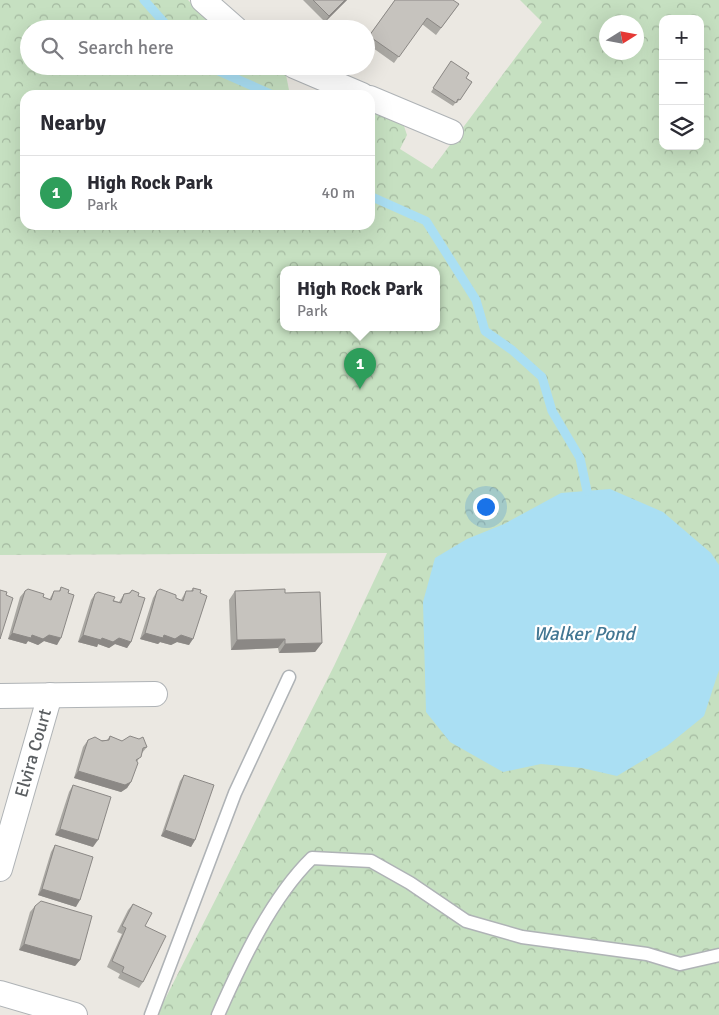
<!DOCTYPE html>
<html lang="en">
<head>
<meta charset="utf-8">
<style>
	:root { --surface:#fff; --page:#f2f2f3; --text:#2b2b33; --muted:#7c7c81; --line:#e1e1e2; --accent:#d93025 }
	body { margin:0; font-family:Signika,sans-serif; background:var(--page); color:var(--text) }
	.controls { position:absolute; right:15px; top:15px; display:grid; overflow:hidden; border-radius:10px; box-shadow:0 5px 20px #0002 }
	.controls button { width:45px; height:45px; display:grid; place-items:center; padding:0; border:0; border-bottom:1px solid var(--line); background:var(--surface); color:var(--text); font:25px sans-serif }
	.compass { position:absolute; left:599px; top:15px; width:45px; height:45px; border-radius:50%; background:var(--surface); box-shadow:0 5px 20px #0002; rotate:79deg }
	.you { position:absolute; left:485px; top:506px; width:18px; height:18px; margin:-12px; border:4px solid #fff; border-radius:50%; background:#1a73e8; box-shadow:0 0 0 8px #1a73e833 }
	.badge { display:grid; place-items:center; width:32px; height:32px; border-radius:50%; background:var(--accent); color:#fff; font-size:16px; font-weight:700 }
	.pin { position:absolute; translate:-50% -41px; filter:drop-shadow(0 1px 2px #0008) }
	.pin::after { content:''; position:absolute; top:26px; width:18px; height:15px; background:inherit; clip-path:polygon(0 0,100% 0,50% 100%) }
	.popup { position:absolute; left:280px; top:266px; width:160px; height:65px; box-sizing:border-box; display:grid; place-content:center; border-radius:10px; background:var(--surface); filter:drop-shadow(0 1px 4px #0005); font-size:16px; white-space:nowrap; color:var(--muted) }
	.popup b { font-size:19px; color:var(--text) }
	.popup::after { content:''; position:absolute; left:50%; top:100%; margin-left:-10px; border:10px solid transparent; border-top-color:var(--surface) }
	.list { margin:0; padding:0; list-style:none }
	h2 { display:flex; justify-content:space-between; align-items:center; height:65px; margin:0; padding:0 20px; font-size:21px }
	h2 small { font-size:16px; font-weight:400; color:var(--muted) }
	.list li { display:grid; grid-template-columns:32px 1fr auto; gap:15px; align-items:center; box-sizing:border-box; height:75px; padding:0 20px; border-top:1px solid var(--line) }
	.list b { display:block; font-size:19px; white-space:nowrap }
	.list p { margin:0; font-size:16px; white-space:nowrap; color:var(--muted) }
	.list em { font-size:16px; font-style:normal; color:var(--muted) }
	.icon { flex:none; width:28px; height:28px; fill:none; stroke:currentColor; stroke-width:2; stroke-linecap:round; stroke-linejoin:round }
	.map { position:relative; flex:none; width:719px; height:1015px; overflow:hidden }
	.search { position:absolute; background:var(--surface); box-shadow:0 5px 20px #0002; left:20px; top:20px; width:355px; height:55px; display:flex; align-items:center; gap:12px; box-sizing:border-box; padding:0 18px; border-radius:28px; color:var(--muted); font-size:19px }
	.panel { position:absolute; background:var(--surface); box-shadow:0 5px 20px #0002; left:20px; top:90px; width:355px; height:140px; border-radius:15px }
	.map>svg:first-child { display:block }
</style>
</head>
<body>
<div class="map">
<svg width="719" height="1015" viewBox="0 0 719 1015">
	<defs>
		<pattern id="forest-crowns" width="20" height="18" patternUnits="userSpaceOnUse" patternTransform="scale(1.25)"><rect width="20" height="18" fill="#c6e0c1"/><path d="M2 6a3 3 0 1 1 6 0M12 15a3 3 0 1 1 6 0" fill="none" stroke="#a4b9a0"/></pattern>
	</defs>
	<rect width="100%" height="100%" fill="#ebe8e2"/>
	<path fill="url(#forest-crowns)" fill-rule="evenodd" d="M0,0H188L216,29H29V66H270L286,75L289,90L298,95H25V225H370V113L377,111L404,126L407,135L400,149L432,169L542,22L520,0H719V1015H157L334,666L387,553L0,555ZM663,19H700V146H663ZM606,22H636V52H606ZM284,270H436V328H284Z"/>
	<polygon fill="#aadff3" points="610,489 663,512 711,553 719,565 719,670 704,716 667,746 617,776 582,768 541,764 503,772 450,742 426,712 423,602 435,558 467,539 504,524 561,493"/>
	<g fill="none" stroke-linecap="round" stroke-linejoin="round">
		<g stroke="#aadff3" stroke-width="9">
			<polyline points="144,0 170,29"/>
			<polyline points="207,66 273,95"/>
			<polyline points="370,196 426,221 476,300 485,331 512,350 542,377 552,411 580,458 587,491"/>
		</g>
		<defs>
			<g id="service">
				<polyline points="151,1015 235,793 289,677"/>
				<path d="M218,1015C241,963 271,898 312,858L371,861L410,883L466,921L522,937L647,954L680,964L719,955"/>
			</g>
			<g id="minor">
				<polyline points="203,0 236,29"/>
				<polyline points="294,66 362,95"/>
				<polyline points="370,98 451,132"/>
				<polyline points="0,696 155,694"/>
				<polyline points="0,869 50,695"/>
				<polyline points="0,993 75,1015"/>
			</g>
		</defs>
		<use href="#service" stroke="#afb3b6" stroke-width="15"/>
		<use href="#minor" stroke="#afb3b6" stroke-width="26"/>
		<use href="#service" stroke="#fff" stroke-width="12"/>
		<use href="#minor" stroke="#fff" stroke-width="24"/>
	</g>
	<g fill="#aaa8a3">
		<polygon points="303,0 347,0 325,22"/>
		<polygon points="395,0 459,4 436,35 422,24 394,63 366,43 366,40"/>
		<polygon points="451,61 466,78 472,82 457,103 456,102 453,106 431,92"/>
		<polygon points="61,587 68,593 57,645 44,641 38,645 28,641 26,644 8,639 20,597 25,591 49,600 54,591 59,591"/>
		<polygon points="193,588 200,593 189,645 177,642 171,645 160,642 158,644 140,639 153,598 157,591 181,600 186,591 191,591"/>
		<polygon points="132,590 131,642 127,648 115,644 109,648 98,644 97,647 78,642 91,600 95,594 119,602 124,594 129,593"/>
		<polygon points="235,591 285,593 322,643 315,652 279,653 278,648 231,650 229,600"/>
		<polygon points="110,736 122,741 147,747 142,753 137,762 131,782 127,788 121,792 74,778 83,747 88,740 107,740"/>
		<polygon points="184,775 195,840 191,847 161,836 180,781"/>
		<polygon points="73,785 93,847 55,835 69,792"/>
		<polygon points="55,845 76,907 38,895 51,852"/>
		<polygon points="133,904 145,926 143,982 139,988 118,978 120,974 107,967 122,934 117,932 128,910"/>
		<polygon points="35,906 80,960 75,966 19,950 30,912"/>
	</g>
	<g fill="#8b8885">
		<polygon points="345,0 347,0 325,22 329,16"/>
		<polygon points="12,633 32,635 49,635 61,638 57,645 44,641 38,645 28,641 26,644 8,639"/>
		<polygon points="145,633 164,635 181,635 193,639 189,645 177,642 171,645 160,642 158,644 140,639"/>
		<polygon points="83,635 102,638 119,638 131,642 127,648 115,644 109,648 98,644 97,647 78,642"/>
		<polygon points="285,639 278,648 231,650 237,640"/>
		<polygon points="322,643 315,652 279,653 285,644"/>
		<polygon points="78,771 131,782 127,788 121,792 74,778"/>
		<polygon points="60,829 98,840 93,847 55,835"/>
		<polygon points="165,830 195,840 191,847 161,836"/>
		<polygon points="42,889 80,900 76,907 38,895"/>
		<polygon points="24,944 80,960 75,966 19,950"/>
	</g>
	<g fill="#c6c3be" stroke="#8b8885">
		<polygon points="313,0 345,0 329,16"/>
		<polygon points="395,0 453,0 459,4 441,28 427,18 399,57 369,36"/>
		<polygon points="451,61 469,73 466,78 472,82 460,100 458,99 456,103 433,88"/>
		<polygon points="61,587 69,590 68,593 74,595 61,638 49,635 43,639 32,635 31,638 12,633 25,591 28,589 44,594 43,597 51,600 54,591 60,591"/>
		<polygon points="193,588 201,590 200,593 207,596 193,639 181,635 175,639 164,635 163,638 145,633 157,591 160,589 176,595 176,598 183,601 186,591 193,591"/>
		<polygon points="285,589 285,593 320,592 322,643 285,644 285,639 237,640 235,591"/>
		<polygon points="0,590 7,592 6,595 13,598 0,639"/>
		<polygon points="132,590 139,593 138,596 145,598 131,642 119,638 113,642 102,638 101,640 83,635 95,594 98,592 115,597 113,601 121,603 124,594 130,593"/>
		<polygon points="110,736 122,741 130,736 139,739 143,737 147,747 143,748 141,757 136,760 138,763 131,782 125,785 78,771 88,740 95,737 102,741 109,740"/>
		<polygon points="184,775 214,785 195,840 165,830"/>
		<polygon points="73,785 111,797 98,840 60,829"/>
		<polygon points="55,845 93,857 80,900 42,889"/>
		<polygon points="41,901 92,916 80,960 24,944 35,906"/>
		<polygon points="133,904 152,913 145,926 166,936 143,982 122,972 124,967 112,961 126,928 122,926"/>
	</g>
	<g text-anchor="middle" stroke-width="4.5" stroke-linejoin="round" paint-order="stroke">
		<g font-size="18" fill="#5a5e61" stroke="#fff">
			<text transform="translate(33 753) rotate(-74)" y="6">Elvira Court</text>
		</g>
		<g font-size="19" font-style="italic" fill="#437793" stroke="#fff">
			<text x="584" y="640">Walker Pond</text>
		</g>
	</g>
</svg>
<div class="controls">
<button>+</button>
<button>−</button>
<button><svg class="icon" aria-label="layers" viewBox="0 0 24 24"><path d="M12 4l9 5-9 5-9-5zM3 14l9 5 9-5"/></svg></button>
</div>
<svg class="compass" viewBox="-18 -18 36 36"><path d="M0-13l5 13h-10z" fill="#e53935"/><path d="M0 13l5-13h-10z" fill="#7c7c81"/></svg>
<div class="you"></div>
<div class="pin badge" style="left:360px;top:389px;background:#2e9e5b">1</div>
<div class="popup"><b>High Rock Park</b>Park</div>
<div class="search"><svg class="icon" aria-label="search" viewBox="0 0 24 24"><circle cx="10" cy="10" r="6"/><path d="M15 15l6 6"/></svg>Search here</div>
<section class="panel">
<h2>Nearby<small></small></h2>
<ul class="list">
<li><span class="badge" style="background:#2e9e5b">1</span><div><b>High Rock Park</b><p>Park</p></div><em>40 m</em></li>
</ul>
</section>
</div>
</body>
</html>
